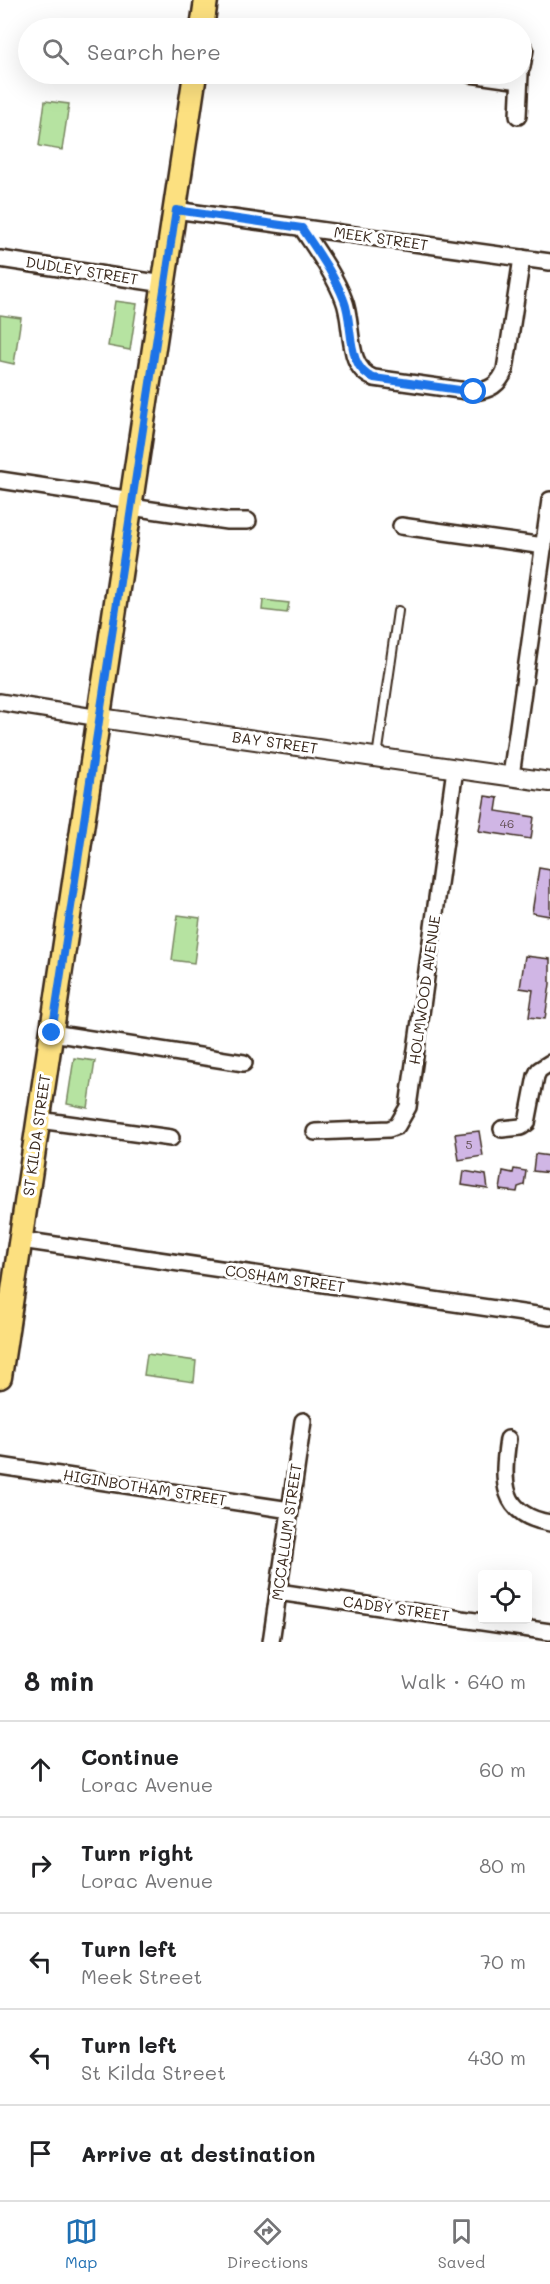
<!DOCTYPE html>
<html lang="en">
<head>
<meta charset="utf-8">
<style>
	:root { --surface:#fff; --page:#f2f2f2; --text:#202124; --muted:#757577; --line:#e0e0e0; --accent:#1f6fb2 }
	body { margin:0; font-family:Mali,sans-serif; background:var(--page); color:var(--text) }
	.controls { position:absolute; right:18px; bottom:18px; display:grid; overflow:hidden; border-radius:6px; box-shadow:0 6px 24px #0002 }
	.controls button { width:54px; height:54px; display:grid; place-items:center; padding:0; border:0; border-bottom:2px solid var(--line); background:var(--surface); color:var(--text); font:30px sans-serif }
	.stop { position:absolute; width:18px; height:18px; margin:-14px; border:4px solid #1a73e8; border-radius:50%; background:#fff }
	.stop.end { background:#1a73e8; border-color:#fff; box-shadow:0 2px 6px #0008 }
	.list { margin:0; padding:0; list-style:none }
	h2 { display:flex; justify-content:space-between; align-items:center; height:78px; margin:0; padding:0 24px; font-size:26px }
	h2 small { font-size:20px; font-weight:400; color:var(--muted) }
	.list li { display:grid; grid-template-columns:39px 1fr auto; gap:18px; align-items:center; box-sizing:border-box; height:96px; padding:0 24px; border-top:2px solid var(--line) }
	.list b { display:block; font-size:22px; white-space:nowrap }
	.list p { margin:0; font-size:20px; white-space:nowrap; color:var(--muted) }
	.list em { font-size:20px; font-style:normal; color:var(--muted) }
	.icon { flex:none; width:33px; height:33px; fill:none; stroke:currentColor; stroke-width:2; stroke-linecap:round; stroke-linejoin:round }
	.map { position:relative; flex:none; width:550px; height:1642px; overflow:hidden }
	.search { position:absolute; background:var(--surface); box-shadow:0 6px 24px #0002; left:18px; right:18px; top:18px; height:66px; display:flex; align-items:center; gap:15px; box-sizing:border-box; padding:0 21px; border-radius:33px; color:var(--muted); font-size:22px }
	.sheet { height:558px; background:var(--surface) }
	nav { display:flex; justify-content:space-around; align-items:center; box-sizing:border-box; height:84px; border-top:2px solid var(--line); background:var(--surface); font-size:16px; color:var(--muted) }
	nav a { display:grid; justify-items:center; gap:3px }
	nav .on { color:var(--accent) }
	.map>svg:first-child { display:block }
</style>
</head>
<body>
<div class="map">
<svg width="550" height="1642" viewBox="0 0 550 1642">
	<rect width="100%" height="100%" fill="#fff"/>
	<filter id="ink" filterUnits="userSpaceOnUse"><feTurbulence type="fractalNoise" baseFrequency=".0167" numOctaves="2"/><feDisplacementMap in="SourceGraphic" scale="12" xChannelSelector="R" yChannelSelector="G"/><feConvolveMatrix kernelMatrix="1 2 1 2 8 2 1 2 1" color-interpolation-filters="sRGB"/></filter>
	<g filter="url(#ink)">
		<g fill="#b6e3a1" stroke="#788660" stroke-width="1.5">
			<polygon points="45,101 69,104 62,150 39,146"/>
			<polygon points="115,301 137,304 130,350 108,346"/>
			<polygon points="0,315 21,318 14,364 0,361"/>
			<polygon points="263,600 289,603 287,613 262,610"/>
			<polygon points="178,915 200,918 194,963 172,960"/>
			<polygon points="74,1058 95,1061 88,1108 67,1104"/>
			<polygon points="147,1354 196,1361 194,1382 144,1375"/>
		</g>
		<g fill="#d0b6e5" stroke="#3b2a1e" stroke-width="1.5">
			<polygon points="485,796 498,798 496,811 534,817 531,839 479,831"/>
			<polygon points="539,868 550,870 550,916 532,913"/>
			<polygon points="525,956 550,959 550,984 545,1019 529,1017 533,990 520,988"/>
			<polygon points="479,1131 483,1156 459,1160 455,1134"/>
			<polygon points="535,1154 550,1156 550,1173 533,1171"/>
			<polygon points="514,1169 526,1171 524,1185 518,1187 517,1192 500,1190 503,1171 513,1173"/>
			<polygon points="464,1171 486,1175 488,1189 462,1185"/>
		</g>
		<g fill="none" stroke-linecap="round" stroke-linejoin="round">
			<defs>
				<polyline id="service" points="377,757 398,611"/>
				<g id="minor">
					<polyline points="522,67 525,49"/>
					<polyline points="470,74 519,81"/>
					<polyline points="518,116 520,74"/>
					<polyline points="175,210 550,262"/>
					<path d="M302,228C317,251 334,274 344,300C354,324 345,368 374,378L474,392C490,390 499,385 505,370L522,258"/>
					<polyline points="0,259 164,284"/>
					<polyline points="0,480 132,500"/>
					<polyline points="131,507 227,521 248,521"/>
					<polyline points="401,526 544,546"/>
					<polyline points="0,702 100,718"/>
					<polyline points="511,776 550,500"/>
					<polyline points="52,1033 244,1063"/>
					<polyline points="39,1120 171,1138"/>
					<polyline points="502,1129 521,1127 527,1123 536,1076 539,1070 550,1063"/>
					<polyline points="315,1132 389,1129 397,1126 408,1107 455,769"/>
					<polyline points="21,1240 550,1317"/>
					<path d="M508,1439C502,1480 500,1515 550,1523"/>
					<polyline points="0,1466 290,1510"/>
					<polyline points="278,1592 550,1632"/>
					<polyline points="271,1642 303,1421"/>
				</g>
				<polyline id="tertiary" points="100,718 550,782"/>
				<g id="primary">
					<polyline points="202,28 206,0"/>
					<polyline points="0,1377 195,74"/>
				</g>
			</defs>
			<use href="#service" stroke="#3b2a1e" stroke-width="12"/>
			<use href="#minor" stroke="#3b2a1e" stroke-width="20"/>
			<use href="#tertiary" stroke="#3b2a1e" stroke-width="22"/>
			<use href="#primary" stroke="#3b2a1e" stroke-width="27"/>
			<use href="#service" stroke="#fff" stroke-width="8"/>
			<use href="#minor" stroke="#fff" stroke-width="15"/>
			<use href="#tertiary" stroke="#fff" stroke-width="18"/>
			<use href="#primary" stroke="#fce080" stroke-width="22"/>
		</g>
	</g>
	<g fill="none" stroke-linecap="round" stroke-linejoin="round" filter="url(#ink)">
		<path stroke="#1a73e8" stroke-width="8" d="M52,1033L176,210L302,228C317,251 334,274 344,300C354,324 345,368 374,378L474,392"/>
	</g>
	<g text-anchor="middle" stroke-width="6" stroke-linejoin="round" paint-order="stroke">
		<g font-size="12" fill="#604d50">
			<text x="507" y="828">46</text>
			<text x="469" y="1149">5</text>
		</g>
		<g font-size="15" fill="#3b2a1e" stroke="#fff">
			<text transform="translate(381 239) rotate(8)" y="5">MEEK STREET</text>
			<text transform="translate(82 271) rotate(9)" y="5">DUDLEY STREET</text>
			<text transform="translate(275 743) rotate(8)" y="5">BAY STREET</text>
			<text transform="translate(425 990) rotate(-82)" y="5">HOLMWOOD AVENUE</text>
			<text transform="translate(37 1135) rotate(-82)" y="5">ST KILDA STREET</text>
			<text transform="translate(285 1279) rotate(8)" y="5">COSHAM STREET</text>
			<text transform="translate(145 1488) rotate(9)" y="5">HIGINBOTHAM STREET</text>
			<text transform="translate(287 1532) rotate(-82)" y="5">MCCALLUM STREET</text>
			<text transform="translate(396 1609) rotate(8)" y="5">CADBY STREET</text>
		</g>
	</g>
</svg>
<div class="controls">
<button><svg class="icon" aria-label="locate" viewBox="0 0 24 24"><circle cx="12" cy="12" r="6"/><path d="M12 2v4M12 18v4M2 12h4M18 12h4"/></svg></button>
</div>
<div class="stop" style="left:474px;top:392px"></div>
<div class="stop end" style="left:52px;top:1033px"></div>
<div class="search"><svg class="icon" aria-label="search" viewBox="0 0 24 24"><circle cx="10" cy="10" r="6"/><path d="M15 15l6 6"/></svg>Search here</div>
</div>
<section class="sheet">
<h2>8 min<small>Walk · 640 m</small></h2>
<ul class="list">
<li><svg class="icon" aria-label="ahead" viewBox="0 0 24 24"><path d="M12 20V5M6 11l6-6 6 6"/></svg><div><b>Continue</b><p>Lorac Avenue</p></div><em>60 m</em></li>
<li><svg class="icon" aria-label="right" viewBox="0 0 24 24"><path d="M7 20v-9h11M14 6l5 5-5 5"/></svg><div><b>Turn right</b><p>Lorac Avenue</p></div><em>80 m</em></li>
<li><svg class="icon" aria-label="left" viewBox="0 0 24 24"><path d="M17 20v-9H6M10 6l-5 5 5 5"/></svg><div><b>Turn left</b><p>Meek Street</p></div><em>70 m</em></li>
<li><svg class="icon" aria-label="left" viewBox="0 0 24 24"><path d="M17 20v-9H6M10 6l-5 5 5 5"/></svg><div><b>Turn left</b><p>St Kilda Street</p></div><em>430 m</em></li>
<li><svg class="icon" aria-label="arrive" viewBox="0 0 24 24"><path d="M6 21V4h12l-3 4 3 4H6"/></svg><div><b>Arrive at destination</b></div></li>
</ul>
</section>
<nav>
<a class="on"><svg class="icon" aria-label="map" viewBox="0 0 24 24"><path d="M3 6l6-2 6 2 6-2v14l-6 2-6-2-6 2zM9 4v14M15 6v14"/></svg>Map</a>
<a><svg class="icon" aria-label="directions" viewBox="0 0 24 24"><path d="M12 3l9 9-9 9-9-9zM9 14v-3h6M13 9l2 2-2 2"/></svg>Directions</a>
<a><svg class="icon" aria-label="saved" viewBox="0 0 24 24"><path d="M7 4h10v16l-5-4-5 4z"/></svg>Saved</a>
</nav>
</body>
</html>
